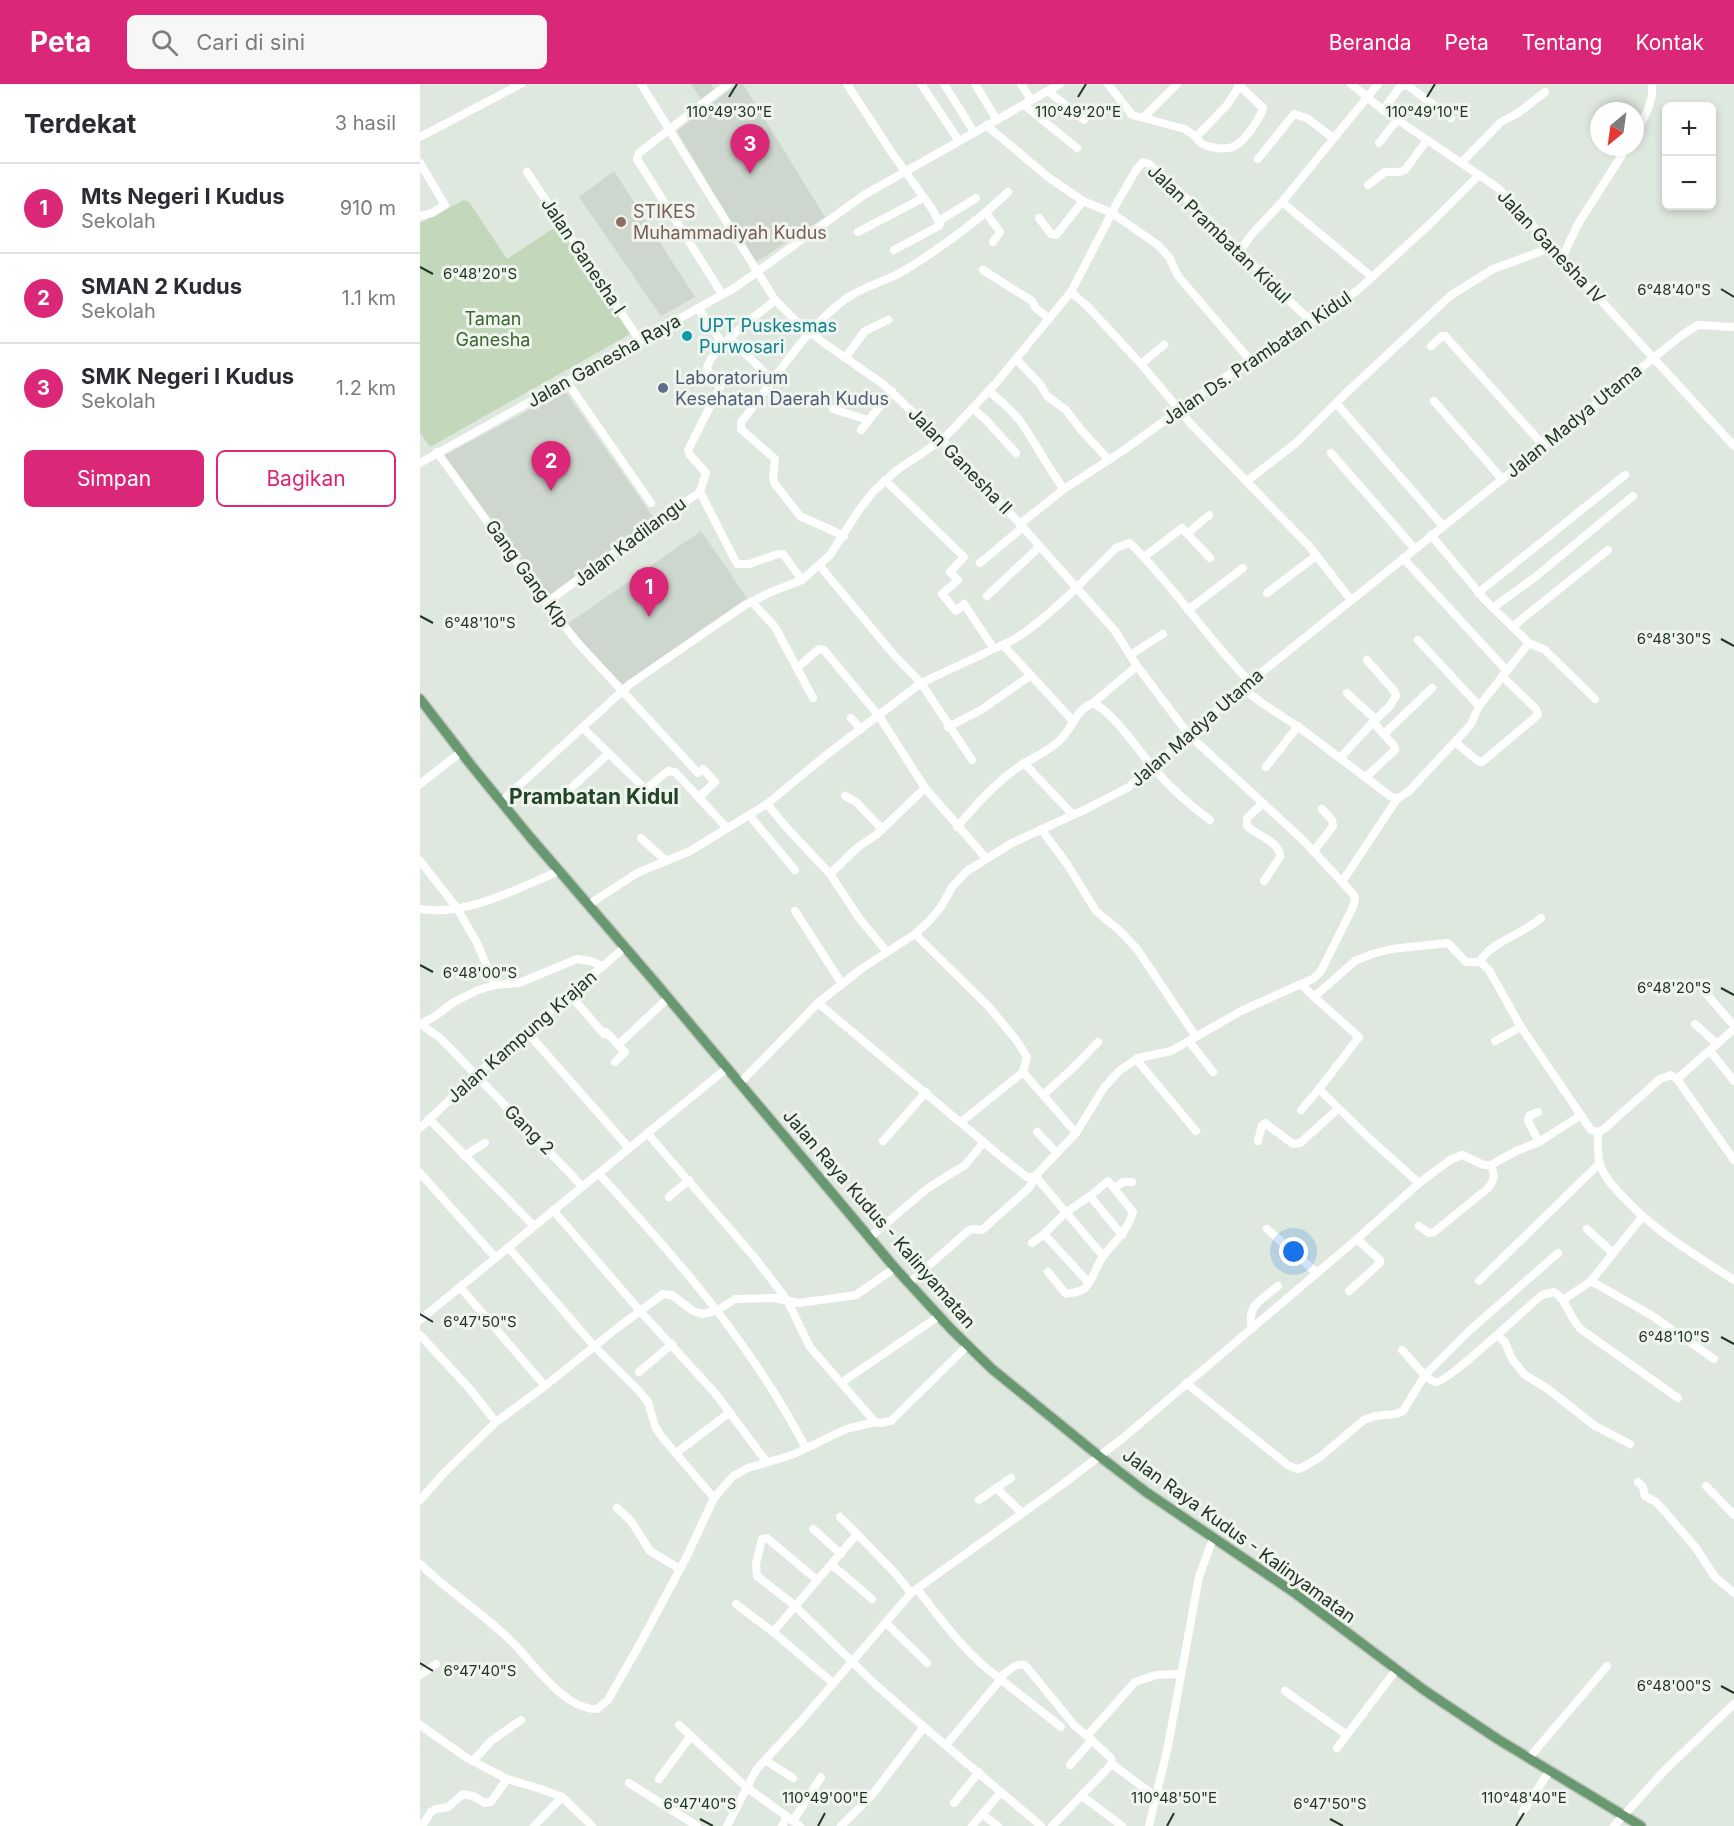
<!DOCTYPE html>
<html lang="id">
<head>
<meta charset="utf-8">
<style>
	:root { --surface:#fff; --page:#f7f7f7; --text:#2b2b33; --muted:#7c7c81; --line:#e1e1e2; --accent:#db2777 }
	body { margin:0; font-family:Inter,sans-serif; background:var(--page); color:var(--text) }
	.controls { position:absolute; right:18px; top:18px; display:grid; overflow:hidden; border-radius:9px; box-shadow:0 3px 9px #0003 }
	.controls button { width:54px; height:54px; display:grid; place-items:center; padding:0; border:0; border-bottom:2px solid var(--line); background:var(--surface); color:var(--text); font:30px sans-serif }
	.compass { position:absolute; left:1170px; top:18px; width:54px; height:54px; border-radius:50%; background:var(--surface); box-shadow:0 3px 9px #0003; rotate:209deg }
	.you { position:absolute; left:874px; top:1168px; width:21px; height:21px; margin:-15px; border:4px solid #fff; border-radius:50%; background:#1a73e8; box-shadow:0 0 0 9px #1a73e833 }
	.badge { display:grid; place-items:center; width:39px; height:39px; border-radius:50%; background:var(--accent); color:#fff; font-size:20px; font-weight:700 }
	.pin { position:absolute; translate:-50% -50px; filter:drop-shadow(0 2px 3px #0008) }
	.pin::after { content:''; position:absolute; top:32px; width:21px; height:18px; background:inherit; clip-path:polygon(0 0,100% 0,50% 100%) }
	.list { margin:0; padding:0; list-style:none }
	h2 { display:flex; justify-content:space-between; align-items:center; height:78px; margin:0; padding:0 24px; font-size:26px }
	h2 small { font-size:20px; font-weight:400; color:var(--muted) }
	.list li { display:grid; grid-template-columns:39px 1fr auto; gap:18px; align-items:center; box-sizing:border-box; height:90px; padding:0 24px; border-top:2px solid var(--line) }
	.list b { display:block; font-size:22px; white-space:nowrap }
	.list p { margin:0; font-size:20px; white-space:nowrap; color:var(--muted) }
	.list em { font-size:20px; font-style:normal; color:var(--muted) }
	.actions { display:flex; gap:12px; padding:18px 24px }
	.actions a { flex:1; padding:14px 0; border:2px solid var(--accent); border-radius:9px; text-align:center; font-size:21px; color:var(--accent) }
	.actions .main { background:var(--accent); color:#fff }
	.icon { flex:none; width:33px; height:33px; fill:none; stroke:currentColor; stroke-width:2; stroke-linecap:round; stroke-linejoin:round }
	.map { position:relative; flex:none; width:1314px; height:1742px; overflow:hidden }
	header { display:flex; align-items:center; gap:36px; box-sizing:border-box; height:84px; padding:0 30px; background:var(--accent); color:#fff }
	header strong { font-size:28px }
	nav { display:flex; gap:33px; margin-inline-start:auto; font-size:21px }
	.search { width:420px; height:54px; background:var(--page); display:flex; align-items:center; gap:15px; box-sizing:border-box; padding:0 21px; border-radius:9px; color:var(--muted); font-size:22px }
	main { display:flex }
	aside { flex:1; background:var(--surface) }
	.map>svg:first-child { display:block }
</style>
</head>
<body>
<header>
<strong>Peta</strong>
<div class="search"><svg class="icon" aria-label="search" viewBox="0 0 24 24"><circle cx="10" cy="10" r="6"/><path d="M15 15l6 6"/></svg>Cari di sini</div>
<nav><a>Beranda</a><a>Peta</a><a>Tentang</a><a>Kontak</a></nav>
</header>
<main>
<aside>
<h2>Terdekat<small>3 hasil</small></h2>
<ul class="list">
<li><span class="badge">1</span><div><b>Mts Negeri I Kudus</b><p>Sekolah</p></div><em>910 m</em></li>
<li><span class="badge">2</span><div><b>SMAN 2 Kudus</b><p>Sekolah</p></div><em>1.1 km</em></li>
<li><span class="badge">3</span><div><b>SMK Negeri I Kudus</b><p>Sekolah</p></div><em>1.2 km</em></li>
</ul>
<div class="actions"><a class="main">Simpan</a><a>Bagikan</a></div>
</aside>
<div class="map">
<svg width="1314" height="1742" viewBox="0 0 1314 1742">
	<rect width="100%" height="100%" fill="#dfe8de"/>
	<g fill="#ced7cd">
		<polygon points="271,0 291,0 294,5 281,15"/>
		<polygon points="317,0 323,0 405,133 335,179 257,47"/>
		<polygon points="194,87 275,213 241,232 159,113"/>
		<polygon points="145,307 234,434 127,518 23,372"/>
		<polygon points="281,447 327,514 199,603 146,541"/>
	</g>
	<polygon fill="#c3d7ba" points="44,116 49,118 87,175 137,142 140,142 212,249 10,363 0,348 0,139"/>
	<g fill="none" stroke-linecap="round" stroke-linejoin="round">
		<defs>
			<polyline id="major" points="0,615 51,681 110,753 234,897 475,1184 531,1245 572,1285 679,1372 726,1408 872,1507 1004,1606 1079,1656 1221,1742"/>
		</defs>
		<use href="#major" stroke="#bdc3bd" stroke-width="12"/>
		<g stroke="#fff" stroke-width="8">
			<polyline points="221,0 355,216 374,235 404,259 463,300 522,356 600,440 695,547 717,582 769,651 883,756 934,811 935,815 933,823 901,887 893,895 881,900 894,913 935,877 952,870 971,865 1028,859 1046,878 1060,878 1069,886 1101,943 1171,1046 1178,1048 1184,1045 1240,995 1251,991 1257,995 1314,1076"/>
			<polyline points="427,0 472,69 512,125 520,140 519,142 474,166"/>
			<polyline points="501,0 539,57"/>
			<polyline points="524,0 554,48"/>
			<polyline points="555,0 577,36"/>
			<polyline points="601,0 611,16"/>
			<polyline points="688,0 712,31 765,45 776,53 807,21 820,1"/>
			<polyline points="931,0 963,26 1078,104 1314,362"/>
			<polyline points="628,7 664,36"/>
			<polyline points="604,21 657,64"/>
			<polyline points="963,26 980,3 987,1 1031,34"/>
			<polyline points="724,33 757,0"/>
			<polyline points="566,41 628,93 663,117 692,129 738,161 749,173 758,192 830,276"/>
			<path d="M1215,50C1224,33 1234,20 1232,0"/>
			<polyline points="0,53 101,0"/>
			<path d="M776,53C780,64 805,67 815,62C824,58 841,33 843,24L818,0"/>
			<polyline points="959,59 977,36"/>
			<polyline points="838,75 874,30 887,34 913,54"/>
			<polyline points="0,79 25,121 12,129 0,132"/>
			<polyline points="1041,79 1081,38 1098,29 1125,8"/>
			<polyline points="107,88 220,257"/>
			<polyline points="948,101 965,88 979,88 985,86 1007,56"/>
			<polyline points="862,118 952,193"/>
			<polyline points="566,129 580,148 573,158"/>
			<polyline points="619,134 631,150 636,151 663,117"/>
			<polyline points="519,137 556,114"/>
			<polyline points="438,148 503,114"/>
			<polyline points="820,167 832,150 862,118 958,0"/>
			<polyline points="1142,174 1158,140 1207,63"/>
			<polyline points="563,186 612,217 616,224 629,235"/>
			<polyline points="651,208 668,223 721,280 771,340 889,462 931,516"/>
			<polyline points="302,210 217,75 219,69 308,0"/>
			<polyline points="278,224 303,260"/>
			<polyline points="310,254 352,296"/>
			<polyline points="1011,262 1022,252 1025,252 1124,362"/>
			<polyline points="425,274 445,247 468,236"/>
			<polyline points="596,275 620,300 627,312 646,326 662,347 689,376"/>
			<polyline points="721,280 744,261"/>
			<polyline points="147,298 231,419"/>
			<path d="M569,307C579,316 592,326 600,337C616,359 627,383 644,405"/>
			<polyline points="1014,317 1082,395"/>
			<polyline points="916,319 1023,442"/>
			<polyline points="552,324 565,335 596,369"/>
			<polyline points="413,325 448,336"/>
			<polyline points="441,346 472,307"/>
			<polyline points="17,368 126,519 158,559 278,689 283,685 295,698 279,713"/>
			<polyline points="911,369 995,465"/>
			<polyline points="0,379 316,203 444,111 640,0"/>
			<polyline points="465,396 544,473 530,488 538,496 522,510 536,527 544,520 574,565"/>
			<polyline points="827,397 876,359 924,311 1030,212 1073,185 1133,163"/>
			<path d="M280,408L286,389L270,371L268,366L300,303L287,285C288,266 339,230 355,216"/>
			<polyline points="600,440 644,405 704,366 802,295 902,232 939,205 1011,139 1059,91"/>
			<polyline points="768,449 789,431"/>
			<polyline points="1011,451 1065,516 1109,559 1125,566 1175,615"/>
			<path d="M424,452L380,432L355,400L353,395L355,375L321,345V338C354,298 382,248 424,216C444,201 470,197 490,183C525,161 558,137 588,108"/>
			<polyline points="724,473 762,444 790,474"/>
			<polyline points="983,474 1086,586"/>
			<polyline points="560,479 603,443"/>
			<polyline points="399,481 474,571 501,599 552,676"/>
			<polyline points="847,509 896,472"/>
			<polyline points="1058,509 1205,391"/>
			<polyline points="567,512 619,463"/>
			<polyline points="332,518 355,543 393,614"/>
			<polyline points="126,519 241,434 280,408 317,480 329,480 358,470 363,470 382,496"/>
			<polyline points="1074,523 1114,494 1213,412"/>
			<polyline points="768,526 823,484"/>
			<polyline points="1092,543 1188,466"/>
			<polyline points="998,556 1059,622"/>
			<polyline points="583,561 653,637"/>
			<polyline points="710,571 743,550"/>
			<polyline points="377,584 399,565 404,566 459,632 505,704 566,774"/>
			<polyline points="822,604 842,619 880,644 970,712 977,715 988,708 1045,647 1051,640 1059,622 1109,559"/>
			<polyline points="927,609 955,635"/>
			<polyline points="673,619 717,582"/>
			<polyline points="431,634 441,645"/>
			<polyline points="528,643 561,626 611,591"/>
			<polyline points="163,644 224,704 227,704 248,687 255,688 307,744"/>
			<polyline points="964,650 1012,604"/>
			<polyline points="1035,658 1058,677 1062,678 1118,631 1116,625 1082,592"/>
			<polyline points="920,674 953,638 969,623 976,612 975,608 947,576"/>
			<polyline points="604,679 653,731"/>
			<polyline points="846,683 878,642"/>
			<polyline points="946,693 975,666 974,662 953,638"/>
			<polyline points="0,700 41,668"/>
			<polyline points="149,706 188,670"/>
			<polyline points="425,712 436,718 462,745"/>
			<path d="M81,718L210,600L325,521L351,508L382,496L410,471L439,426L454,407L477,386L522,356L535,343L576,299L651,208L697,119L716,86L723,78L729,80C786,129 836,187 892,238"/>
			<path d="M843,719L827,734V742C836,751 861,758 860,773L844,797"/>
			<polyline points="347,720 366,743 410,790 439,834 467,868"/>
			<polyline points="329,731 375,786"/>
			<path d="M537,743C555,722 574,700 597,684C611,674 627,669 640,656C653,644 655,626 673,619C693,628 719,667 734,685C751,704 769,721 790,736"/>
			<polyline points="621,745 647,780 676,827 700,847 717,865 776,953"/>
			<polyline points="221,754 246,777"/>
			<polyline points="894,767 913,742 912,736 902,725"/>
			<polyline points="0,777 37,824 57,859 75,901"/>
			<polyline points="410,790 438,763 456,751 505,704"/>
			<polyline points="922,798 977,715"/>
			<path d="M168,821L217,789L270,767L347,720L405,672L501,599L595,555C633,530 664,496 696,464L709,459L712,461C755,504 788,555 830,598"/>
			<path d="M0,825C45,833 99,804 139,787"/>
			<polyline points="375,827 422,900"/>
			<polyline points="495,850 569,923 597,957 607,973 603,988 656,1049"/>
			<path d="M1060,878C1070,858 1102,851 1121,834"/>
			<polyline points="1284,907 1314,942"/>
			<polyline points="150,911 184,950 186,948 205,968 195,978"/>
			<polyline points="894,913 939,953 899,1005 951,1056 999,1099"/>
			<polyline points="398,919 585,1076 607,1093 616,1093"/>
			<polyline points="0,940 19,953 32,966 162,1102"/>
			<polyline points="0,940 14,933 34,918 58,906 75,901 99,899 157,875 170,877 183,882"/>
			<polyline points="1275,940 1297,960"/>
			<polyline points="107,948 209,1064"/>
			<polyline points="769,957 793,988"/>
			<polyline points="1075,957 1101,943"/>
			<polyline points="198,961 248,914"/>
			<polyline points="1290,967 1314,997"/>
			<polyline points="716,975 776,1047"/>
			<polyline points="1257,995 1314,945"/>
			<polyline points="320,999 398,919 441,885 495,850 510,836 521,823 532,803 547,787 592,759 664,726 709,703 822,604 1262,251 1278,241 1314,243"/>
			<polyline points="623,1011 653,984 678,958"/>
			<polyline points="881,1026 899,1005"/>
			<polyline points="1118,1028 1109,1032 1108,1037 1119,1058"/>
			<polyline points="9,1035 114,1142"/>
			<polyline points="541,1038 603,988"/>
			<polyline points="0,1044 56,991 205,863"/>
			<polyline points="617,1048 637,1069"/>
			<path d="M1178,1048C1178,1058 1177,1071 1180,1080C1184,1094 1195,1104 1204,1114C1237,1149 1274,1170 1314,1196"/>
			<polyline points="227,1049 335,1174 367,1216 390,1263 455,1338"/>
			<polyline points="463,1057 506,1008"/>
			<polyline points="838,1057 842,1041 845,1039 873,1060 880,1059 918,1025"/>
			<polyline points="44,1072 65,1059"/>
			<polyline points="0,1089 75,1173"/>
			<path d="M179,1090C259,1177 330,1258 386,1364"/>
			<polyline points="616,1093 683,1172"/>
			<polyline points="694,1104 703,1098 712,1098"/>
			<polyline points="249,1113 269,1096"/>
			<polyline points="133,1126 220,1227 295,1309 346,1377"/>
			<path d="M999,1142L1009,1149L1014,1148L1067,1105C1075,1096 1075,1092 1071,1081"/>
			<polyline points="847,1145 897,1189"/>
			<polyline points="1167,1145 1193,1169"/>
			<polyline points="450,1153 508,1104 545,1081 564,1058"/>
			<polyline points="612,1159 624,1150"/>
			<polyline points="88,1163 174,1262 219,1307 228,1318 235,1342 241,1352 294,1414"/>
			<path d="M628,1188L646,1210C652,1209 660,1208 664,1205C674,1196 676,1181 684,1171C695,1157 708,1146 713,1128L688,1097L670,1112L702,1151"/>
			<polyline points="1059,1197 1180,1079"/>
			<polyline points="1171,1197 1231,1231 1294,1275"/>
			<polyline points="489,1199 548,1147 553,1145 562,1146 609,1104 617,1090 656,1049 683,1005 699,987 718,974 751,967 821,927 881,900"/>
			<polyline points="669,1199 624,1150 645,1129 670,1112"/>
			<polyline points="929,1207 960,1179 960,1176 937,1155"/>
			<polyline points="1143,1216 1171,1197 1222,1133"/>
			<polyline points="0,1236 307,984"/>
			<path d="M832,1244C826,1221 842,1216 858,1202"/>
			<polyline points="0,1251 49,1304 76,1338"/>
			<polyline points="1077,1251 1085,1258 1092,1275 1105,1291 1128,1305 1175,1342 1210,1360"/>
			<path d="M982,1266C989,1273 1006,1296 1015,1298C1025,1301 1107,1223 1122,1211L1134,1208C1147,1215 1149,1235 1162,1246L1258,1314"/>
			<polyline points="219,1288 252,1260"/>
			<polyline points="421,1299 519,1232"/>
			<polyline points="766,1299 869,1382 878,1385 883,1383 900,1373 944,1336 955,1332 976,1330 983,1327 1005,1291 1049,1247 1138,1169"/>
			<polyline points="125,1302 196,1245 243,1210 252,1211 273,1227 282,1230 298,1226 315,1215 354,1214 379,1219 436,1211 475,1184"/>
			<polyline points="256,1369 309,1329"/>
			<polyline points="1218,1398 1223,1403 1225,1412 1236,1418 1246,1429 1276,1464 1295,1493 1314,1509"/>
			<polyline points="1286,1402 1314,1431"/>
			<polyline points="576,1404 602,1429"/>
			<polyline points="0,1416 24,1389 76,1338 125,1302 40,1203"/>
			<polyline points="559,1416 591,1394"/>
			<polyline points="197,1424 211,1437 230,1467 260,1485"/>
			<polyline points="420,1433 437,1450"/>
			<polyline points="393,1445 421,1470"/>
			<path d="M0,1480C28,1507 61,1528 89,1555C112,1576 143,1626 177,1625L188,1616L221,1558L266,1474L294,1414L313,1392L328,1384L372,1371L426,1345L455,1338L460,1339L471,1337L547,1262"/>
			<polyline points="412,1481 452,1515"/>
			<polyline points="397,1496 347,1454 342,1455 336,1480 337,1492 374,1521 456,1601 504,1643 621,1742"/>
			<path d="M498,1506C522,1537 547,1571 579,1594C587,1589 595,1578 605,1581L655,1642L667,1652L715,1598L736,1591L761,1590"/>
			<polyline points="316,1520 353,1548 413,1599"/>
			<polyline points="466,1539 507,1579"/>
			<polyline points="353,1548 437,1450 475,1489 491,1509"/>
			<polyline points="0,1591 16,1580"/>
			<polyline points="579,1594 641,1643"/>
			<polyline points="865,1607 927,1651"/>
			<polyline points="0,1641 47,1674 87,1695 121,1705 142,1713 172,1742"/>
			<polyline points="259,1641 326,1703 380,1742"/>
			<polyline points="526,1661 581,1595"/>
			<polyline points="917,1664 976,1586"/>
			<polyline points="1109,1674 1187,1582"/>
			<polyline points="345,1676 373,1694"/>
			<polyline points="53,1677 71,1657 101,1636"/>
			<polyline points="692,1680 736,1713"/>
			<polyline points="650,1681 672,1656"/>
			<polyline points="239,1695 270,1653"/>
			<polyline points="209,1699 277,1742"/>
			<polyline points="662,1712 702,1742"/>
			<polyline points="534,1719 559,1688"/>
			<polyline points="1102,1729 1130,1686"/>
			<polyline points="563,1731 578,1742"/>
			<polyline points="373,1737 401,1693"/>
			<polyline points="2,1742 11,1728 16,1725 28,1723 43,1710 53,1712 65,1719 71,1718 87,1695"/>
			<polyline points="114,1742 142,1713"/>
			<polyline points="307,1742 336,1686 381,1637 491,1509 643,1400 703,1354 937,1155 999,1099 1030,1076 1042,1071 1064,1081 1071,1081 1096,1067 1119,1058 1161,1031"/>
			<polyline points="362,1742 367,1733"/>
			<polyline points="421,1742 452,1711 504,1643"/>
			<polyline points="552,1742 581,1708"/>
			<polyline points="632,1742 692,1680 691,1674 667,1652"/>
			<polyline points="729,1742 748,1662 779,1493 793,1454"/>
			<polyline points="1194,1742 1244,1687 1314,1620"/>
		</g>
		<use href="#major" stroke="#68986f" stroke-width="9"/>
	</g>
	<path fill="none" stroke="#223624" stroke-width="2" d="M309,13L317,0M658,13L666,0M1007,13L1015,0M0,183L13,190M1301,205L1314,213M0,532L13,539M1301,555L1314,562M0,881L13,888M1301,904L1314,911M0,1230L13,1238M1301,1253L1314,1260M0,1579L13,1587M1301,1602L1314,1609M280,1735L293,1742M910,1735L923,1742M398,1742L405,1729M747,1742L754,1729M1096,1742L1104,1729"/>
	<circle fill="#8d6e63" stroke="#eff5ee" stroke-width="2" cx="201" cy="138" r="6"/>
	<circle fill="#0f9aa8" stroke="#eff5ee" stroke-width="2" cx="267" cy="252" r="6"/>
	<circle fill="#5c6f8a" stroke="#eff5ee" stroke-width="2" cx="243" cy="304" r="6"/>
	<g text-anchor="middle" stroke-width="6" stroke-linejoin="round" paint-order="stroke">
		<g font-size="18" fill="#785e54" stroke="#eff5ee" text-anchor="start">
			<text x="213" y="134">STIKES<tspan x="213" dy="21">Muhammadiyah Kudus</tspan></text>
		</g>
		<g font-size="18" fill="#223624" stroke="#eff5ee">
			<text transform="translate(799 150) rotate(44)" y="6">Jalan Prambatan Kidul</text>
			<text transform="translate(1131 163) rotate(47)" y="6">Jalan Ganesha IV</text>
			<text transform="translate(163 172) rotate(56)" y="6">Jalan Ganesha I</text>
			<text transform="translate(837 274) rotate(-34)" y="6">Jalan Ds. Prambatan Kidul</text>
			<text transform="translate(184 277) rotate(-29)" y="6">Jalan Ganesha Raya</text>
			<text transform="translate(1154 337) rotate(-39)" y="6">Jalan Madya Utama</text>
			<text transform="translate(540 377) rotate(46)" y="6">Jalan Ganesha II</text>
			<text transform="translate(210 458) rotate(-37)" y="6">Jalan Kadilangu</text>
			<text transform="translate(107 490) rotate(54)" y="6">Gang Gang Klp</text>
			<text transform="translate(777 644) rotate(-41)" y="6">Jalan Madya Utama</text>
			<text transform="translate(102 953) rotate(-41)" y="6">Jalan Kampung Krajan</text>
			<text transform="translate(109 1046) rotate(45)" y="6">Gang 2</text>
			<text transform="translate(459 1135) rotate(49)" y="6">Jalan Raya Kudus - Kalinyamatan</text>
			<text transform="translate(819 1452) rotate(36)" y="6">Jalan Raya Kudus - Kalinyamatan</text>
		</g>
		<g font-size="18" fill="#3d6731" stroke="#eff5ee">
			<text x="73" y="241">Taman<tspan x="73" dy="21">Ganesha</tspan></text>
		</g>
		<g font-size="18" fill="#0d838f" stroke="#eff5ee" text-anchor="start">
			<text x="279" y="248">UPT Puskesmas<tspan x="279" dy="21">Purwosari</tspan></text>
		</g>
		<g font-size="18" fill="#4e5e75" stroke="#eff5ee" text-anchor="start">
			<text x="255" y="300">Laboratorium<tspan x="255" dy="21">Kesehatan Daerah Kudus</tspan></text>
		</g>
		<g font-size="21" font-weight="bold" fill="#214526" stroke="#eff5ee">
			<text x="174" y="720">Prambatan Kidul</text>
		</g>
	</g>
	<g font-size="15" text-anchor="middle" fill="#223624" stroke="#eff5ee" stroke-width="6" stroke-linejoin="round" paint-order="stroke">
		<text x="309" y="33">110°49'30"E</text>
		<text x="658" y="33">110°49'20"E</text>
		<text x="1007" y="33">110°49'10"E</text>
		<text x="60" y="195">6°48'20"S</text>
		<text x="1254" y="211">6°48'40"S</text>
		<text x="60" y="544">6°48'10"S</text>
		<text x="1254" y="560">6°48'30"S</text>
		<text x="60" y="894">6°48'00"S</text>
		<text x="1254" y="909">6°48'20"S</text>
		<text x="60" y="1243">6°47'50"S</text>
		<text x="1254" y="1258">6°48'10"S</text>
		<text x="60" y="1592">6°47'40"S</text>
		<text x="1254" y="1607">6°48'00"S</text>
		<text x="405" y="1719">110°49'00"E</text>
		<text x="754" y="1719">110°48'50"E</text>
		<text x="1104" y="1719">110°48'40"E</text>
		<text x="280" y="1725">6°47'40"S</text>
		<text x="910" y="1725">6°47'50"S</text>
	</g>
</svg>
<div class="controls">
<button>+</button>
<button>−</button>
</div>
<svg class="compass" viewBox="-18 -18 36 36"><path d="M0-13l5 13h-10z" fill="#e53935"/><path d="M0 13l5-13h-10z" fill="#7c7c81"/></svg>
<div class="you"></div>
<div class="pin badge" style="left:229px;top:533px">1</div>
<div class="pin badge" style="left:131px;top:407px">2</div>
<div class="pin badge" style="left:330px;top:90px">3</div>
</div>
</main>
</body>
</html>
